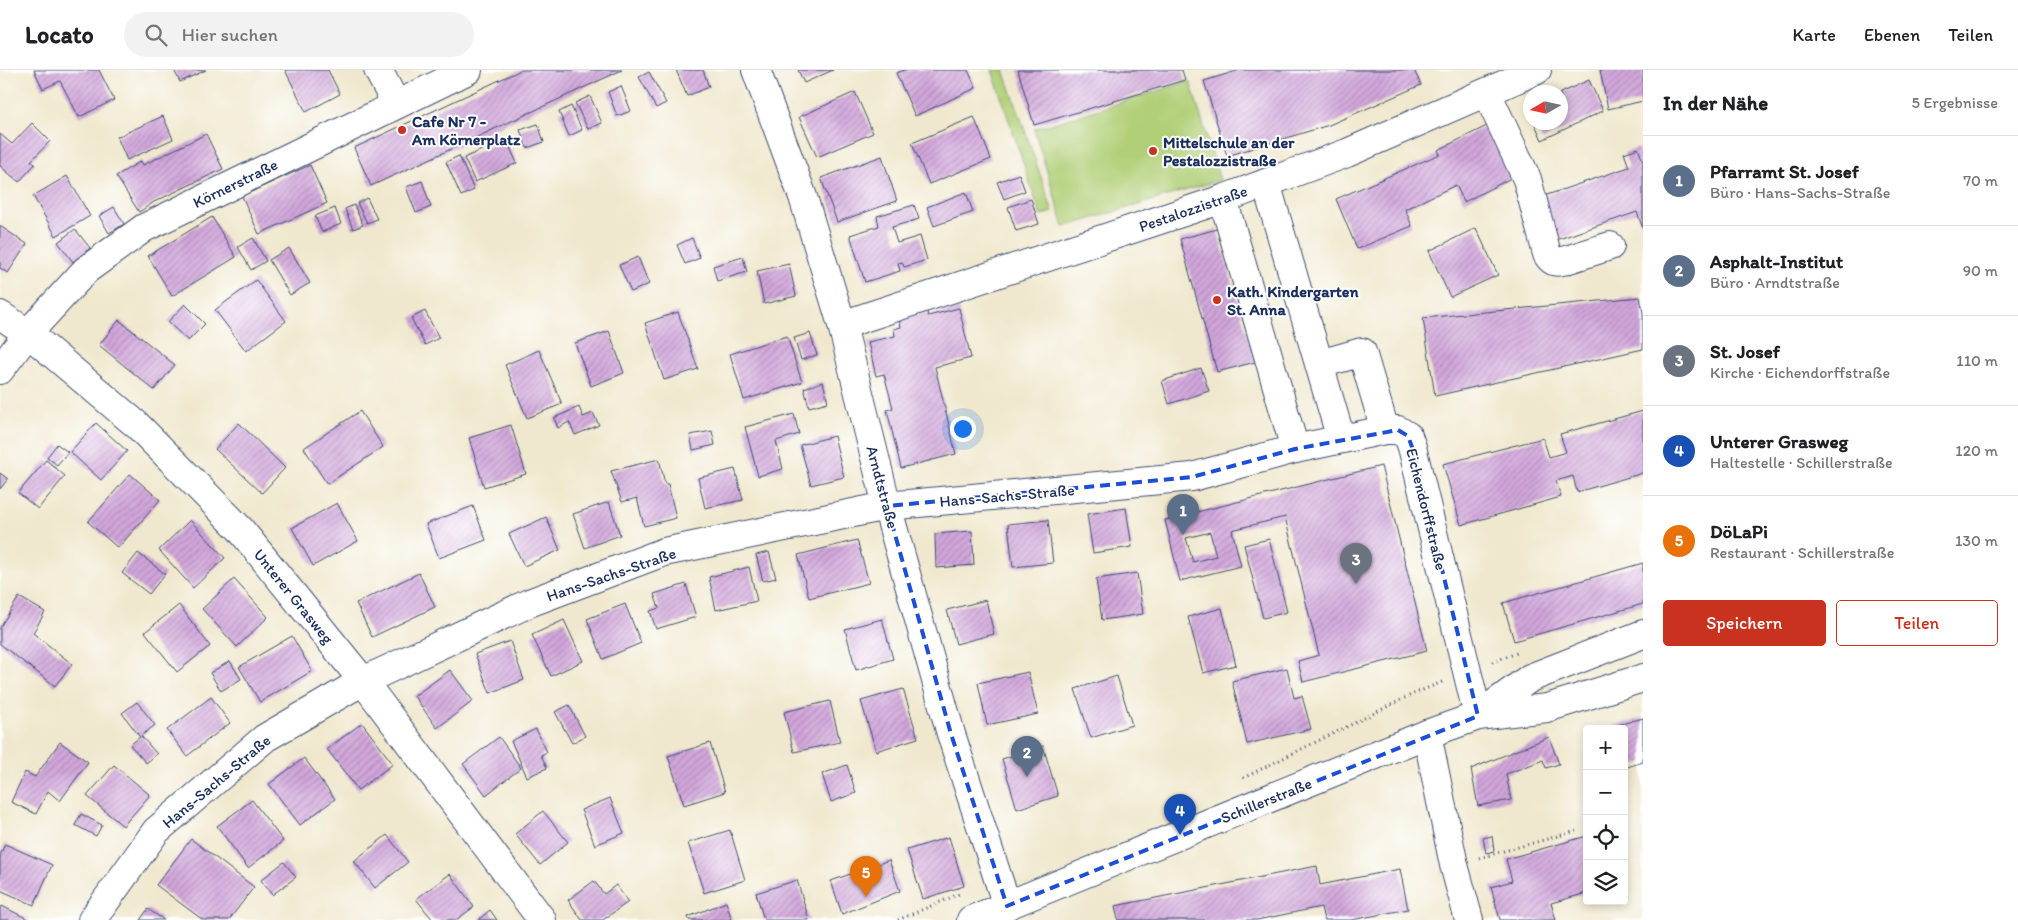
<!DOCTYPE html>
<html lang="de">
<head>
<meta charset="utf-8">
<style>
	:root { --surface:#fff; --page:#f2f2f2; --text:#202124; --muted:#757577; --line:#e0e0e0; --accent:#c8321e }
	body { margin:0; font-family:Itim,sans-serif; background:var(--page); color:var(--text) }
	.controls { position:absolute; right:15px; bottom:15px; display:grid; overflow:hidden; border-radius:5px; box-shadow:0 2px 8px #0003 }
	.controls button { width:45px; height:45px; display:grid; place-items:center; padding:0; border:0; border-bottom:1px solid var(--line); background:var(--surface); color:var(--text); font:25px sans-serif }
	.compass { position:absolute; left:1523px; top:15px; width:45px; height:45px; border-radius:50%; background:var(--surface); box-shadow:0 2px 8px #0003; rotate:261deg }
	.you { position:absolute; left:962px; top:358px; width:18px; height:18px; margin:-12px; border:4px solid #fff; border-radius:50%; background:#1a73e8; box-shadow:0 0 0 8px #1a73e833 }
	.badge { display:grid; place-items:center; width:32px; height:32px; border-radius:50%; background:var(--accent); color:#fff; font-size:16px; font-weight:700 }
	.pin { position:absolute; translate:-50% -41px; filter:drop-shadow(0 1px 2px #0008) }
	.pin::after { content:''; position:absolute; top:26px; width:18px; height:15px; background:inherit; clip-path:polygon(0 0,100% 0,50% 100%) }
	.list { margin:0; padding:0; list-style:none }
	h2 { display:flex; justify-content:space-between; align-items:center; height:65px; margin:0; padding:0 20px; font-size:21px }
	h2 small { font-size:16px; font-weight:400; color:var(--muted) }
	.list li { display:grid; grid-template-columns:32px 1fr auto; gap:15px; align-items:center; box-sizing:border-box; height:90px; padding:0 20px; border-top:1px solid var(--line) }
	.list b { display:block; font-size:19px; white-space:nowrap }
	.list p { margin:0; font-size:16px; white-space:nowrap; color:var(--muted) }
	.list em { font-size:16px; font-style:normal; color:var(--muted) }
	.actions { display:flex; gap:10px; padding:15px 20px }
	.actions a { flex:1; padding:11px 0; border:1px solid var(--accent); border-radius:5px; text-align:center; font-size:18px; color:var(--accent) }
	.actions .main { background:var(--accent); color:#fff }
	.icon { flex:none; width:28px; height:28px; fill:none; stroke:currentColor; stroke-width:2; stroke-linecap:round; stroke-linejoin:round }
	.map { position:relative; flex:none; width:1643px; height:850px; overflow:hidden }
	header { display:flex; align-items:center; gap:30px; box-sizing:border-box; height:70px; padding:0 25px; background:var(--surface); border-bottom:1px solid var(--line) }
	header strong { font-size:24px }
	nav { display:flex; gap:28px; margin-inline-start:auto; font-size:18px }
	.search { width:350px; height:45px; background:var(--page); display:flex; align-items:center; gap:12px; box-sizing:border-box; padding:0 18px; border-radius:28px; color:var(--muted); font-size:19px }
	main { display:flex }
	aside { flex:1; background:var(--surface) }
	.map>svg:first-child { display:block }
</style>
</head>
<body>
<header>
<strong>Locato</strong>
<div class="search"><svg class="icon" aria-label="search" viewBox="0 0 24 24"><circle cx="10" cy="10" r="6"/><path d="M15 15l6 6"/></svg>Hier suchen</div>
<nav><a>Karte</a><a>Ebenen</a><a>Teilen</a></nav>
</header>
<main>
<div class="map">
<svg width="1643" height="850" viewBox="0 0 1643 850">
	<defs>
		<pattern id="building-hatch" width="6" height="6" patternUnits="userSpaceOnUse" patternTransform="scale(1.25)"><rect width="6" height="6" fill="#d2a7db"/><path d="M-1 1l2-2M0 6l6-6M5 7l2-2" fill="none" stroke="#aa88b5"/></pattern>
	</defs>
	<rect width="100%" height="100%" fill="#fff"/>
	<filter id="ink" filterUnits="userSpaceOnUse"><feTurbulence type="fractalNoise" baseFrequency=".02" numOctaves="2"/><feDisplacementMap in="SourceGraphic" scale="10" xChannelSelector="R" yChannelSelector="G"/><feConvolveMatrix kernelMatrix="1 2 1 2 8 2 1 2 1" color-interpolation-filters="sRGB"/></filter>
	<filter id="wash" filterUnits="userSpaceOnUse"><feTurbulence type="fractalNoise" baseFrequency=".0096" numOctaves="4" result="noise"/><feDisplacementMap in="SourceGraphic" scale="20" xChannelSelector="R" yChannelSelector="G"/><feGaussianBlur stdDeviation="1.12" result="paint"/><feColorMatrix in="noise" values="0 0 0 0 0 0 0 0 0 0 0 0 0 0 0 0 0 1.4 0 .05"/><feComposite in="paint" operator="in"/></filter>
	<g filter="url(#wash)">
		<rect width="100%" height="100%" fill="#f0e8ce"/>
		<g fill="#b0cf76" stroke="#667f6a">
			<polygon points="992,0 1004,0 1053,142 1041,146"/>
			<polygon points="1190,11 1220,110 1064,157 1034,59"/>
		</g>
		<g id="blocks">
			<g fill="url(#building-hatch)" fill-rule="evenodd">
				<polygon points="34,0 99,0 114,30 79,47 60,11 43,19"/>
				<polygon points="174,0 206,0 180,12"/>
				<polygon points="285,0 328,0 340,24 306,42"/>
				<polygon points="521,0 622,0 371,116 354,78"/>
				<polygon points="676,0 703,0 709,17 687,26"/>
				<polygon points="798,0 833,0 804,13"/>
				<polygon points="904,0 968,0 976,18 915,46 896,3"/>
				<polygon points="1018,0 1182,0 1185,10 1034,55"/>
				<polygon points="1240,0 1414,0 1421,15 1329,55 1227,86 1204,11"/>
				<polygon points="1600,0 1643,0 1643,31 1608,39"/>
				<polygon points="649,2 666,33 656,38 639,7"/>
				<polygon points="1589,10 1603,41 1542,70 1534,52 1560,52 1560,23"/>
				<polygon points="621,16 631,41 617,46 608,22"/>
				<polygon points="855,22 873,63 817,87 799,47"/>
				<polygon points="590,26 602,53 588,59 575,33"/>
				<polygon points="571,36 582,60 569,66 559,42"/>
				<polygon points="163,46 173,69 127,90 117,67"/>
				<polygon points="974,47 991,89 929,114 912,73"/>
				<polygon points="32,53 50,71 31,91 35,94 19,112 0,96 0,64 12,74"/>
				<polygon points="1493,53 1519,104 1464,132 1456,115 1405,139 1412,156 1357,179 1336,129 1440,84 1438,80"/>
				<polygon points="538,54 544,72 527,78 520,60"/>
				<polygon points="206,64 223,99 154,132 139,142 116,106 141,91 143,95"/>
				<polygon points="506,69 517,93 475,112 464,88"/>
				<polygon points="1638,78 1643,91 1643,159 1637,142 1556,170 1541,127 1629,97 1624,83"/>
				<polygon points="459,86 474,120 461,126 446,92"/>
				<polygon points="882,86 897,131 837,152 821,108"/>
				<polygon points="310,95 327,133 259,164 242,126"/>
				<polygon points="1019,104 1025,121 1004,129 997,112"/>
				<polygon points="67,106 90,146 56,166 33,126"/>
				<polygon points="422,111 431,137 416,143 406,117"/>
				<polygon points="966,122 973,142 934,156 927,137"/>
				<polygon points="367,128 377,149 367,153 357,133"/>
				<polygon points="1031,129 1039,154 1016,161 1008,137"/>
				<polygon points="354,135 363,155 353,159 345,139"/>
				<polygon points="914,135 919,149 892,157 897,173 920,166 927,190 904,197 902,192 898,193 900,201 865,212 850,165 879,156 877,146"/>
				<polygon points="114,137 124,154 109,163 99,146"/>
				<polygon points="335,138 341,154 322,162 315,146"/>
				<polygon points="212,147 236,187 172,226 148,186"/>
				<polygon points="0,156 27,174 8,203 0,198"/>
				<polygon points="1476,158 1498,205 1450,227 1429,181"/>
				<polygon points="75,159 90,178 73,192 58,172"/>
				<polygon points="1217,159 1255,292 1217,302 1180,169"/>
				<polygon points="253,168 266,191 251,200 238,177"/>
				<polygon points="692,168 700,188 685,194 677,175"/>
				<polygon points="289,178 310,213 290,225 269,190"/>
				<polygon points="638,187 649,214 631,222 619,195"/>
				<polygon points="743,187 747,202 717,211 713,196"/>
				<polygon points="789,194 796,226 764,234 757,201"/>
				<polygon points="256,210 286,251 246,281 215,240"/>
				<polygon points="1640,227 1643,243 1643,279 1435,326 1423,248"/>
				<polygon points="185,234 205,254 188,271 168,252"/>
				<polygon points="959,238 971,288 935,297 956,384 901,398 887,340 893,338 884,304 876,306 868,272 895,266 894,259 901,257 899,249 927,242 928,246"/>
				<polygon points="425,241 439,268 425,275 411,248"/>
				<polygon points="678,242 698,299 664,310 645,253"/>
				<polygon points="119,250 175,295 154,320 99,275"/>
				<polygon points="609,261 624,303 591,316 575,273"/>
				<polygon points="810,263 817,285 801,290 794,268"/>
				<polygon points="787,266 802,312 744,330 730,284"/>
				<polygon points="539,280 562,334 527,348 505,295"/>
				<polygon points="1201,298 1209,321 1169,334 1162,311"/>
				<polygon points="823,312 828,332 809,337 804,318"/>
				<polygon points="579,337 583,347 593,343 599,355 575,365 569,352 558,358 554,348"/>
				<polygon points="360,341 383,377 327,414 304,378"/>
				<polygon points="1643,341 1643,403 1577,422 1573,406 1556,411 1561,427 1461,455 1443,394 1543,368 1549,387 1566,382 1560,364"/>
				<polygon points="794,344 799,364 776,371 783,399 758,406 745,357"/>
				<polygon points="96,353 127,381 101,410 70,382"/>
				<polygon points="239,353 285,398 262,423 215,379"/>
				<polygon points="511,355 526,404 484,417 469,368"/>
				<polygon points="712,361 715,375 693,380 690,365"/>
				<polygon points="834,366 844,407 811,415 800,375"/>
				<polygon points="57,374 68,382 57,395 47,387"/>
				<polygon points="659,389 665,414 668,414 676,448 644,456 637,428 622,432 611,401"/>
				<polygon points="46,390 65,406 38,439 18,423"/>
				<path d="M1381,396L1427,581L1303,612L1298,591L1319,585L1285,447L1232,460L1241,496L1180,511L1165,450ZM1210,462L1216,486L1193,492L1186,468Z"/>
				<polygon points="735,399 743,430 705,438 698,408"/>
				<polygon points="0,403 8,409 0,419"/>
				<polygon points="130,404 160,430 118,478 88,452"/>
				<polygon points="609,432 620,465 585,478 573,444"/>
				<polygon points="337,433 358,471 313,496 292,458"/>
				<polygon points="473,436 486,470 439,488 426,454"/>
				<polygon points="1126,438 1132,477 1093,483 1087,444"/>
				<polygon points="546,447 560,480 524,496 509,464"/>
				<polygon points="190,450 225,488 193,518 159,480"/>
				<polygon points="1048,450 1053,493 1013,497 1008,454"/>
				<polygon points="972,461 974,495 936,498 935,464"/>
				<polygon points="1269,469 1287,542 1263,548 1244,475"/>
				<polygon points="857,470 869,513 809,528 798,485"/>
				<polygon points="769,482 776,508 763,511 756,485"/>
				<polygon points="138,483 165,504 149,524 122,503"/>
				<polygon points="1643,493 1643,534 1514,571 1503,533"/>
				<polygon points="749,497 757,531 716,540 709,507"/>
				<polygon points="419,503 435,537 372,567 356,533"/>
				<polygon points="1137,503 1143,544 1102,550 1096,509"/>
				<polygon points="234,509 268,547 237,577 202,539"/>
				<polygon points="686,514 696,547 656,559 650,541 659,538 654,524"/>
				<polygon points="19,527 45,542 33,563 72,594 55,616 0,574 0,557"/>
				<polygon points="986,530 994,564 956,574 947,540"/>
				<polygon points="625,534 641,573 603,589 587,549"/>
				<polygon points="179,535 210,576 177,602 145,562"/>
				<polygon points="1222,538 1236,595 1203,603 1188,547"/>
				<polygon points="882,549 893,589 856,600 845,559"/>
				<polygon points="564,550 583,591 551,606 532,565"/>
				<polygon points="292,566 312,601 260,632 239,597"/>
				<polygon points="510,571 524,610 490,623 475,584"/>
				<polygon points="230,591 241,609 221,621 210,603"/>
				<polygon points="1287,598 1294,628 1302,626 1311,659 1247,674 1232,611"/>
				<polygon points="450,600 473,631 437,658 414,626"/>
				<polygon points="1028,602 1038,644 987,655 978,613"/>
				<polygon points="1117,606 1132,655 1091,668 1075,619"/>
				<polygon points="903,619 918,668 876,681 861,631"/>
				<polygon points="211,627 230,653 187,686 167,660"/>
				<polygon points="830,631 840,672 794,682 784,642"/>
				<polygon points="137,632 155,655 141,666 157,684 146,693 130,675 140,667 122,643"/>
				<polygon points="569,635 585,666 572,673 555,642"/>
				<polygon points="1643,648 1643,692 1624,698 1624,659 1607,658"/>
				<polygon points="362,653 393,694 358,720 327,679"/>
				<polygon points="536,659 547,682 541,685 547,698 527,707 511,671"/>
				<polygon points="499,667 521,698 486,725 463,694"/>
				<polygon points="1549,667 1559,694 1546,698 1543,690 1506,704 1511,730 1478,736 1471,699"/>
				<polygon points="60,672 88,692 60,731 48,721 36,744 11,732 25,702 35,707"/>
				<polygon points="710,673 725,722 684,735 668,686"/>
				<polygon points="1043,676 1058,726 1017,739 1002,689"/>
				<polygon points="304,688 335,729 300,755 269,714"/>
				<polygon points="114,695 150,725 123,756 87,726"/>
				<polygon points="847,695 856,723 831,732 822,704"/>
				<polygon points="610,728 624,763 595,775 581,740"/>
				<polygon points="252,730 283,771 248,798 217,756"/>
				<polygon points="543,741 568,772 540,795 515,764"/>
				<polygon points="81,744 102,755 96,766 75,755"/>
				<polygon points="730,760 745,810 704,823 688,773"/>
				<polygon points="387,765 408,792 375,818 354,791"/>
				<polygon points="1492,766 1494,781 1486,783 1483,768"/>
				<polygon points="1587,766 1587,823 1551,833 1556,850 1500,850 1491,817 1512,811 1506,789"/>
				<polygon points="949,767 964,816 923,829 907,780"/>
				<polygon points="191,769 254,817 229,850 203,850 156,815"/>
				<polygon points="5,774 52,795 34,835 0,820 0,785"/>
				<polygon points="889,790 900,821 842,844 831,811"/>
				<polygon points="284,792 296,807 272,825 261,810"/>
				<polygon points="1317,796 1320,815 1400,799 1408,839 1352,850 1324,850 1321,837 1257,850 1118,850 1115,836"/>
				<polygon points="450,804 474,837 456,850 433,850 416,829"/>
				<polygon points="797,810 809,850 764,850 756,823"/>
				<polygon points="594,811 604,824 616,815 628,832 603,850 582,850 568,830"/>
				<polygon points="726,832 732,850 689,850 688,847"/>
				<polygon points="2,836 30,850 0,850 0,840"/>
				<polygon points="148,839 164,850 140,850"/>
				<polygon points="490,840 497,850 478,850"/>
			</g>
		</g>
	</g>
	<g filter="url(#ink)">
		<use href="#blocks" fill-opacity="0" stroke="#3b4b6f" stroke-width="1"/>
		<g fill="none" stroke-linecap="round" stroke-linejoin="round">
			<defs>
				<g id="minor">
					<polyline points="378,0 396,34"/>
					<polyline points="756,0 803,127 842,255 887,436 951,664 1007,836"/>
					<path d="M1487,23L1527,109L1547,184C1551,191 1555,193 1563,191L1610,176"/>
					<polyline points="1266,113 1341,369"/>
					<polyline points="1223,129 1295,379"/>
					<polyline points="0,245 28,263 137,355 240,459 363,611 542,850"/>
					<polyline points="842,255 1223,129 1347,83 1537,0"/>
					<polyline points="1320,294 1362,282 1385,360"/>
					<polyline points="0,300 28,263 86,200 144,158 468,0"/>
					<polyline points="1427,664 1454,795 1469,850"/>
					<polyline points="92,850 156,761 265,668 363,611 529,533 664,482 887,436 1192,407 1295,379 1385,360 1398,360 1408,366 1412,377 1478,646"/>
				</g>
				<g id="major">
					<polyline points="1479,645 1530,608 1643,564"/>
					<polyline points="971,850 1427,664 1478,646 1547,638 1643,608"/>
				</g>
			</defs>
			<use href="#minor" stroke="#3b4b6f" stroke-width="30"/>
			<use href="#major" stroke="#3b4b6f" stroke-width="30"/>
			<g stroke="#3b4b6f" stroke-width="3" stroke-dasharray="1 4" stroke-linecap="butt">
				<polyline points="1492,592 1517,583"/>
				<polyline points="1243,708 1411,625 1442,612"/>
				<polyline points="1479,788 1576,761"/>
				<polyline points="898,850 959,824"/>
			</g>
			<use href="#minor" stroke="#fff" stroke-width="28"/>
			<use href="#major" stroke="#fff" stroke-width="28"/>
		</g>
	</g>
	<path fill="none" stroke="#1d4ed8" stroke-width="4" stroke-dasharray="10 6" stroke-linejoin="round" d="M1398,360L1408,366L1412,377L1478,646L1007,836L951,664L887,436L1192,407L1295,379Z"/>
	<g fill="#c8321e" stroke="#fff" stroke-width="2">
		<circle cx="402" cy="60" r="5"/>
		<circle cx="1153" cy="81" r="5"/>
		<circle cx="1217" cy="230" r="5"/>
	</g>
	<g text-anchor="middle" stroke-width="4" stroke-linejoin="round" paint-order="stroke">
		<g font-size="16" font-weight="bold" fill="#1b2f5e" stroke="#fff" text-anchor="start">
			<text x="412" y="57">Cafe Nr 7 -<tspan x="412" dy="18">Am Körnerplatz</tspan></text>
			<text x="1163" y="78">Mittelschule an der<tspan x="1163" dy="18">Pestalozzistraße</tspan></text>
			<text x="1227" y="227">Kath. Kindergarten<tspan x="1227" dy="18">St. Anna</tspan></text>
		</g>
		<g font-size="16" fill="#1b2f5e" stroke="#fff">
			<text transform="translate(235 113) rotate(-26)" y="6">Körnerstraße</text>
			<text transform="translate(1193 138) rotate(-19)" y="6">Pestalozzistraße</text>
			<text transform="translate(883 417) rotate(75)" y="6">Arndtstraße</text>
			<text transform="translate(1007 425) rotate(-5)" y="6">Hans-Sachs-Straße</text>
			<text transform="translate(1427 439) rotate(76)" y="6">Eichendorffstraße</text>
			<text transform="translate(611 504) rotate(-19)" y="6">Hans-Sachs-Straße</text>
			<text transform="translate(294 526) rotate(51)" y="6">Unterer Grasweg</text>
			<text transform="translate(216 711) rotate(-40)" y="6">Hans-Sachs-Straße</text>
			<text transform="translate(1266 730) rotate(-22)" y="6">Schillerstraße</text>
		</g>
	</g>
</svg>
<div class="controls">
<button>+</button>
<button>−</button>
<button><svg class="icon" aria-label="locate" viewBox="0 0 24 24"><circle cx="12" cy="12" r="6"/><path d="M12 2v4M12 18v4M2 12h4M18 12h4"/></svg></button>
<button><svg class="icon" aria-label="layers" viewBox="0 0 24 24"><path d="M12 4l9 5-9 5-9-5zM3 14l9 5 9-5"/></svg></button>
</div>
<svg class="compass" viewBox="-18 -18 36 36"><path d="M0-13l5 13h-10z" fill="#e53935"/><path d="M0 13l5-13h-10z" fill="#757577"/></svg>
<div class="you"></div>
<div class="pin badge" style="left:1183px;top:465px;background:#5c6f8a">1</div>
<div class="pin badge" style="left:1027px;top:707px;background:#5c6f8a">2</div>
<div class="pin badge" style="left:1356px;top:514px;background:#6b7280">3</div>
<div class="pin badge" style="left:1180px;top:765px;background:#1a4fb4">4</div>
<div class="pin badge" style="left:866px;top:827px;background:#e8710a">5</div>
</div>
<aside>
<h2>In der Nähe<small>5 Ergebnisse</small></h2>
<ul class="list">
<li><span class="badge" style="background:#5c6f8a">1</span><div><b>Pfarramt St. Josef</b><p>Büro · Hans-Sachs-Straße</p></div><em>70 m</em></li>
<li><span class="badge" style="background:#5c6f8a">2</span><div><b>Asphalt-Institut</b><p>Büro · Arndtstraße</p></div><em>90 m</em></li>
<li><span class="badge" style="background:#6b7280">3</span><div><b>St. Josef</b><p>Kirche · Eichendorffstraße</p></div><em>110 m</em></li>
<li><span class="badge" style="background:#1a4fb4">4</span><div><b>Unterer Grasweg</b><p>Haltestelle · Schillerstraße</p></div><em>120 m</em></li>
<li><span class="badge" style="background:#e8710a">5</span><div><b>DöLaPi</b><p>Restaurant · Schillerstraße</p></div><em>130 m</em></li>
</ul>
<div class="actions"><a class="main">Speichern</a><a>Teilen</a></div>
</aside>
</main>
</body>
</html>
